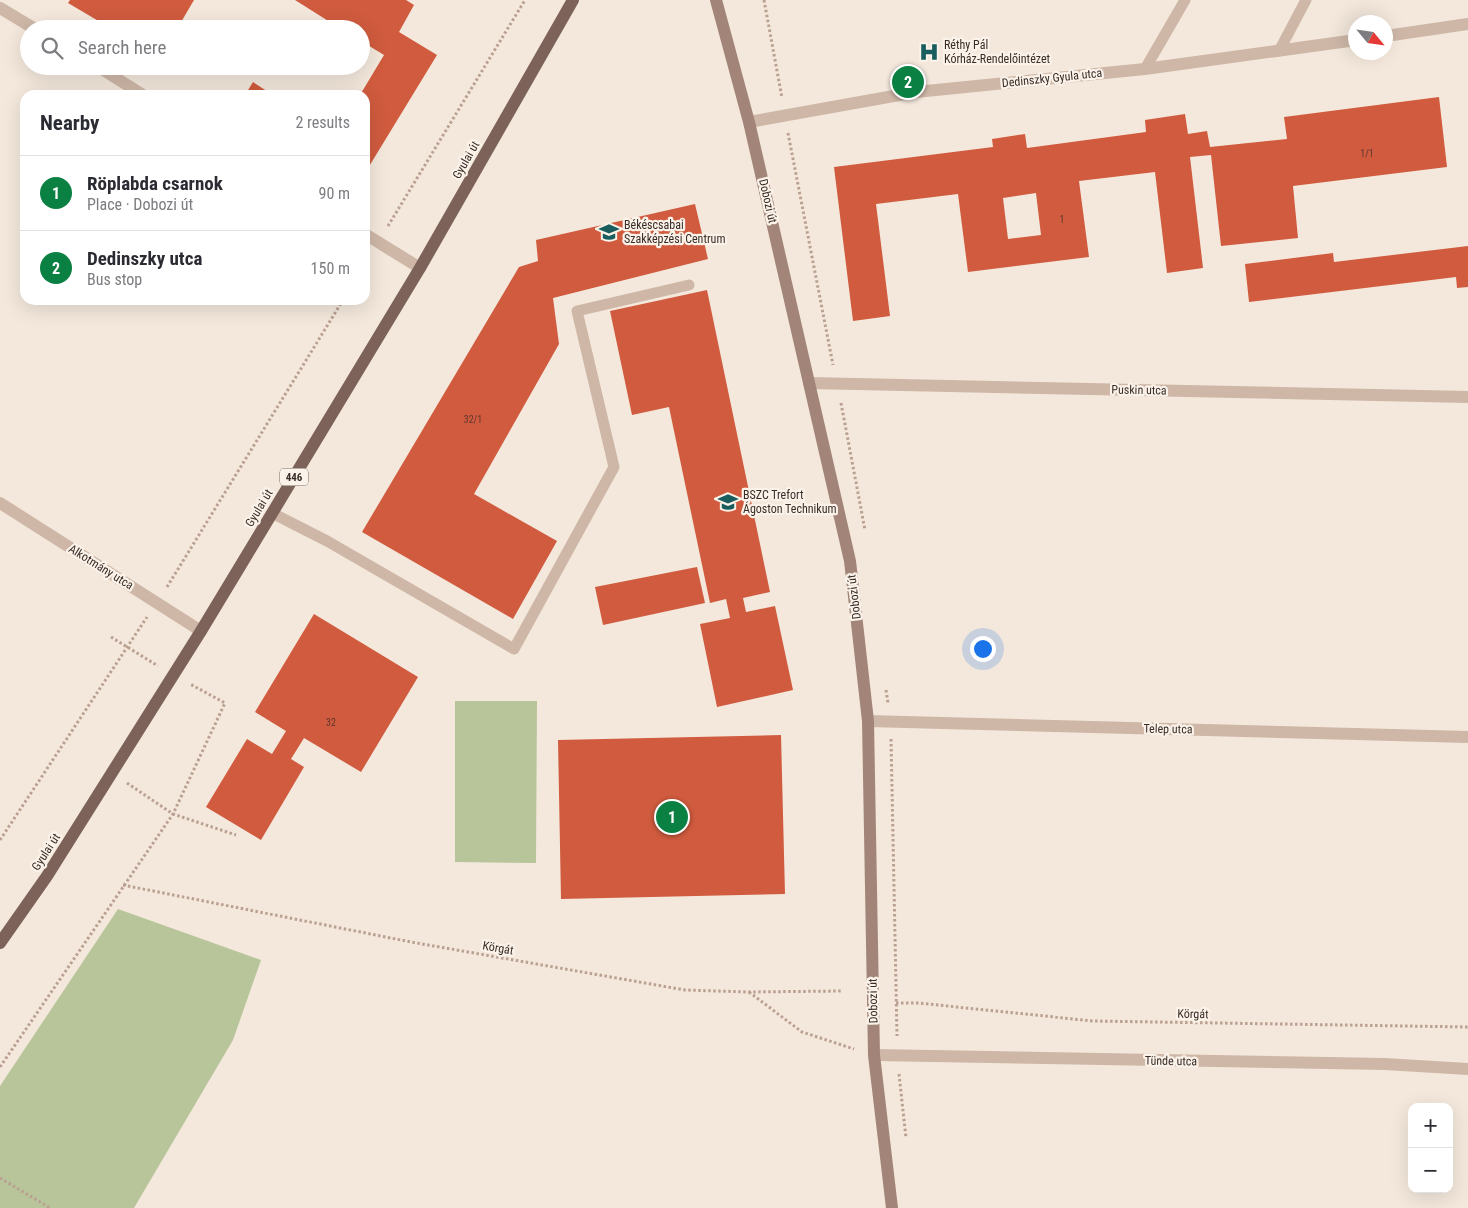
<!DOCTYPE html>
<html lang="en">
<head>
<meta charset="utf-8">
<style>
	:root { --surface:#fff; --page:#f2f2f3; --text:#2b2b33; --muted:#7c7c81; --line:#e1e1e2; --accent:#0b8043 }
	body { margin:0; font-family:"Roboto Condensed",sans-serif; background:var(--page); color:var(--text) }
	.controls { position:absolute; right:15px; bottom:15px; display:grid; overflow:hidden; border-radius:10px; box-shadow:0 5px 20px #0002 }
	.controls button { width:45px; height:45px; display:grid; place-items:center; padding:0; border:0; border-bottom:1px solid var(--line); background:var(--surface); color:var(--text); font:25px sans-serif }
	.compass { position:absolute; left:1348px; top:15px; width:45px; height:45px; border-radius:50%; background:var(--surface); box-shadow:0 5px 20px #0002; rotate:119deg }
	.you { position:absolute; left:982px; top:648px; width:18px; height:18px; margin:-12px; border:4px solid #fff; border-radius:50%; background:#1a73e8; box-shadow:0 0 0 8px #1a73e833 }
	.badge { display:grid; place-items:center; width:32px; height:32px; border-radius:50%; background:var(--accent); color:#fff; font-size:16px; font-weight:700 }
	.pin { position:absolute; translate:-50% -50%; border:2px solid #fff; box-shadow:0 1px 5px #0006 }
	.list { margin:0; padding:0; list-style:none }
	h2 { display:flex; justify-content:space-between; align-items:center; height:65px; margin:0; padding:0 20px; font-size:21px }
	h2 small { font-size:16px; font-weight:400; color:var(--muted) }
	.list li { display:grid; grid-template-columns:32px 1fr auto; gap:15px; align-items:center; box-sizing:border-box; height:75px; padding:0 20px; border-top:1px solid var(--line) }
	.list b { display:block; font-size:19px; white-space:nowrap }
	.list p { margin:0; font-size:16px; white-space:nowrap; color:var(--muted) }
	.list em { font-size:16px; font-style:normal; color:var(--muted) }
	.icon { flex:none; width:28px; height:28px; fill:none; stroke:currentColor; stroke-width:2; stroke-linecap:round; stroke-linejoin:round }
	.map { position:relative; flex:none; width:1468px; height:1208px; overflow:hidden }
	.search { position:absolute; background:var(--surface); box-shadow:0 5px 20px #0002; left:20px; top:20px; width:350px; height:55px; display:flex; align-items:center; gap:12px; box-sizing:border-box; padding:0 18px; border-radius:28px; color:var(--muted); font-size:19px }
	.panel { position:absolute; background:var(--surface); box-shadow:0 5px 20px #0002; left:20px; top:90px; width:350px; height:215px; border-radius:15px }
	.map>svg:first-child { display:block }
</style>
</head>
<body>
<div class="map">
<svg width="1468" height="1208" viewBox="0 0 1468 1208">
	<rect width="100%" height="100%" fill="#f4e8dc"/>
	<g fill="#b8c59a">
		<polygon points="455,701 537,701 536,863 455,862"/>
		<polygon points="118,909 261,960 233,1040 134,1208 0,1208 0,1086"/>
	</g>
	<g fill="#d05b3e" fill-rule="evenodd">
		<polygon points="70,0 194,0 177,29 112,29 68,3"/>
		<polygon points="295,0 406,0 414,5 399,32 437,55 365,173 365,95 360,95 384,55 361,41 361,29 341,29"/>
		<polygon points="253,82 273,95 245,95"/>
		<path d="M1439,97L1447,167L1293,186L1298,238L1221,246L1211,155L1190,157L1203,268L1167,273L1155,172L1079,181L1089,257L968,272L958,194L876,204L890,316L853,321L834,167L993,147L992,139L1025,134L1027,148L1146,132L1145,120L1185,114L1188,134L1207,131L1210,147L1287,139L1284,117ZM1036,193L1041,235L1008,239L1003,198Z"/>
		<polygon points="695,204 708,259 553,298 559,344 474,494 557,541 513,619 362,532 519,267 538,261 536,240"/>
		<polygon points="1468,246 1468,287 1457,288 1456,277 1249,302 1245,264 1333,253 1334,262"/>
		<polygon points="707,290 770,592 743,598 746,612 775,606 793,690 717,707 700,624 730,618 726,599 710,603 669,407 632,415 610,311"/>
		<polygon points="697,567 705,603 603,625 595,587"/>
		<polygon points="314,614 418,677 361,772 304,738 291,759 304,767 261,840 206,807 247,739 272,754 286,731 255,712"/>
		<polygon points="781,735 785,894 561,899 558,740"/>
	</g>
	<g fill="none" stroke-linecap="round" stroke-linejoin="round">
		<g stroke="#baa091" stroke-width="3" stroke-dasharray="2.5 2.5" stroke-linecap="butt">
			<polyline points="764,0 782,98"/>
			<polyline points="788,133 833,365"/>
			<polyline points="388,226 525,0"/>
			<polyline points="841,403 865,530"/>
			<polyline points="167,587 343,300"/>
			<polyline points="111,637 158,666"/>
			<polyline points="886,690 888,703"/>
			<polyline points="891,739 897,1036"/>
			<polyline points="127,783 173,814 236,835"/>
			<polyline points="0,840 147,617"/>
			<polyline points="123,885 411,942 685,990 748,992 841,991"/>
			<polyline points="749,992 802,1032 854,1049"/>
			<polyline points="896,1003 918,1003 1093,1021 1468,1027"/>
			<polyline points="0,1067 173,814 225,703 190,684"/>
			<polyline points="899,1074 906,1138"/>
			<polyline points="0,1178 50,1208"/>
		</g>
		<g stroke="#ceb7a7" stroke-width="11">
			<polyline points="1279,51 1306,0"/>
			<polyline points="1145,69 1185,0"/>
			<polyline points="272,513 327,541 514,649 614,467 577,311 689,285"/>
		</g>
		<g stroke="#ceb7a7" stroke-width="12">
			<polyline points="0,8 35,29"/>
			<polyline points="1386,36 1468,24"/>
			<polyline points="97,66 143,95"/>
			<polyline points="749,122 916,92 1145,69 1356,40"/>
			<polyline points="365,234 420,268"/>
			<polyline points="809,383 1468,397"/>
			<polyline points="0,503 201,631"/>
			<polyline points="868,721 1468,737"/>
			<polyline points="874,1055 1385,1064 1468,1069"/>
		</g>
		<polyline stroke="#a28578" stroke-width="12" points="716,0 749,122 850,561 868,721 874,1055 892,1208"/>
		<polyline stroke="#7c6258" stroke-width="12" points="0,943 47,876 201,631 420,268 573,0"/>
	</g>
	<defs>
		<symbol id="hospital-bare" viewBox="-9 -9 18 18"><path d="M-5-5h3v3.5h4V-5h3V5h-3V1.5h-4V5h-3Z" fill="#1a5d5f" stroke="#fbf2e9" stroke-width="2.5" paint-order="stroke"/></symbol>
		<symbol id="school-bare" viewBox="-9 -9 18 18"><path d="M0-5L7-2L0 1L-7-2ZM-4 1L0 2.5L4 1V4Q0 6-4 4Z" fill="#1a5d5f" stroke="#fbf2e9" stroke-width="2.5" paint-order="stroke"/></symbol>
	</defs>
	<g fill-rule="evenodd">
		<use href="#hospital-bare" x="915" y="38" width="28" height="28"/>
		<use href="#school-bare" x="595" y="218" width="28" height="28"/>
		<use href="#school-bare" x="714" y="488" width="28" height="28"/>
	</g>
	<g text-anchor="middle" stroke-width="4.5" stroke-linejoin="round" paint-order="stroke">
		<g font-size="10" fill="#5f382e">
			<text x="1367" y="157">1/1</text>
			<text x="1062" y="223">1</text>
			<text x="473" y="423">32/1</text>
			<text x="331" y="726">32</text>
		</g>
		<rect fill="#fbf2e9" stroke="#736862" stroke-width="1" x="280" y="468.5" width="28" height="17" rx="4"/>
		<g font-size="11" font-weight="bold" fill="#392d28">
			<text x="294" y="481">446</text>
		</g>
		<g font-size="12" fill="#392d28" stroke="#fbf2e9" text-anchor="start">
			<text x="944" y="49">Réthy Pál<tspan x="944" dy="14">Kórház-Rendelőintézet</tspan></text>
			<text x="624" y="229">Békéscsabai<tspan x="624" dy="14">Szakképzési Centrum</tspan></text>
			<text x="743" y="499">BSZC Trefort<tspan x="743" dy="14">Ágoston Technikum</tspan></text>
		</g>
		<g font-size="12" fill="#392d28" stroke="#fbf2e9">
			<text transform="translate(1052 78) rotate(-6)" y="4">Dedinszky Gyula utca</text>
			<text transform="translate(466 160) rotate(-60)" y="4">Gyulai út</text>
			<text transform="translate(768 201) rotate(77)" y="4">Dobozi út</text>
			<text transform="translate(1139 390) rotate(1)" y="4">Puskin utca</text>
			<text transform="translate(259 508) rotate(-59)" y="4">Gyulai út</text>
			<text transform="translate(101 567) rotate(32)" y="4">Alkotmány utca</text>
			<text transform="translate(854 597) rotate(-97)" y="4">Dobozi út</text>
			<text transform="translate(1168 729) rotate(1)" y="4">Telep utca</text>
			<text transform="translate(46 852) rotate(-57)" y="4">Gyulai út</text>
			<text transform="translate(498 948) rotate(10)" y="4">Körgát</text>
			<text transform="translate(873 1001) rotate(-91)" y="4">Dobozi út</text>
			<text transform="translate(1193 1014) rotate(1)" y="4">Körgát</text>
			<text transform="translate(1171 1061) rotate(1)" y="4">Tünde utca</text>
		</g>
	</g>
</svg>
<div class="controls">
<button>+</button>
<button>−</button>
</div>
<svg class="compass" viewBox="-18 -18 36 36"><path d="M0-13l5 13h-10z" fill="#e53935"/><path d="M0 13l5-13h-10z" fill="#7c7c81"/></svg>
<div class="you"></div>
<div class="pin badge" style="left:672px;top:817px">1</div>
<div class="pin badge" style="left:908px;top:82px">2</div>
<div class="search"><svg class="icon" aria-label="search" viewBox="0 0 24 24"><circle cx="10" cy="10" r="6"/><path d="M15 15l6 6"/></svg>Search here</div>
<section class="panel">
<h2>Nearby<small>2 results</small></h2>
<ul class="list">
<li><span class="badge">1</span><div><b>Röplabda csarnok</b><p>Place · Dobozi út</p></div><em>90 m</em></li>
<li><span class="badge">2</span><div><b>Dedinszky utca</b><p>Bus stop</p></div><em>150 m</em></li>
</ul>
</section>
</div>
</body>
</html>
